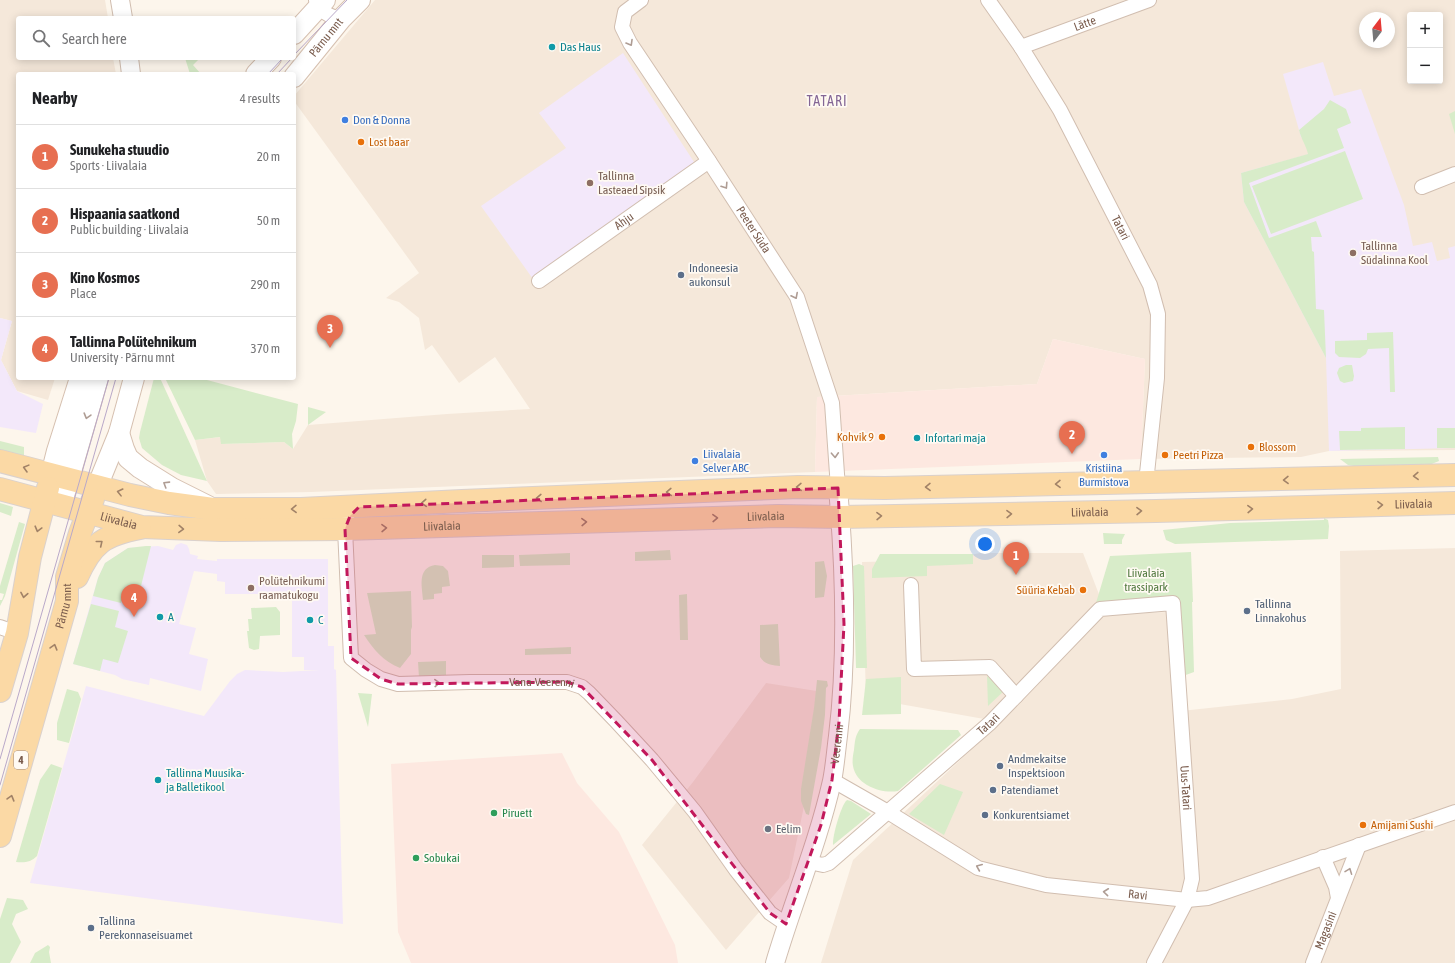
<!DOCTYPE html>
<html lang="en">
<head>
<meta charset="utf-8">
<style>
	:root { --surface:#fff; --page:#f2f2f2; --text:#202124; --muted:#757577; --line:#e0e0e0; --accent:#e76f51 }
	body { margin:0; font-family:"Asap Condensed",sans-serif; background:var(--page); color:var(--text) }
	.controls { position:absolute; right:12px; top:12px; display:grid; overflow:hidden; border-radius:4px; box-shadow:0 2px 10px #0003 }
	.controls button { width:36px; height:36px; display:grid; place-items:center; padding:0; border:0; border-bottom:1px solid var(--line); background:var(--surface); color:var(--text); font:20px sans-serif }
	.compass { position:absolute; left:1359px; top:12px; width:36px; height:36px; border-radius:50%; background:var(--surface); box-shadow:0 2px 10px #0003; rotate:16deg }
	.you { position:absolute; left:985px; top:544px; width:14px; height:14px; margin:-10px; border:3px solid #fff; border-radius:50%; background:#1a73e8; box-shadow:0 0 0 6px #1a73e833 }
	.badge { display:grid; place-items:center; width:26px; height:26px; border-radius:50%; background:var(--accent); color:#fff; font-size:13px; font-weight:700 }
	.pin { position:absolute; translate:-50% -33px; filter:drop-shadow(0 1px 2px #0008) }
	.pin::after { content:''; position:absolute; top:21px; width:14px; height:12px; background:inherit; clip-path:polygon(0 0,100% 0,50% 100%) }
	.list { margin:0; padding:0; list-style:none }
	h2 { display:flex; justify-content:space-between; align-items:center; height:52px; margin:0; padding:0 16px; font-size:17px }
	h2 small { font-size:13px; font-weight:400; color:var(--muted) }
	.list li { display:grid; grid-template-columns:26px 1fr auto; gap:12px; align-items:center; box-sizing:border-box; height:64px; padding:0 16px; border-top:1px solid var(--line) }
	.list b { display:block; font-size:15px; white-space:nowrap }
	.list p { margin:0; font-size:13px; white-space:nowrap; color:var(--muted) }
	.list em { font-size:13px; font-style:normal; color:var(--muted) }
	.icon { flex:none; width:22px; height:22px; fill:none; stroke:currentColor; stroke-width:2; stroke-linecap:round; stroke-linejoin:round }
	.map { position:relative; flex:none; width:1455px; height:963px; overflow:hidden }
	.search { position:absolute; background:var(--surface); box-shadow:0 2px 10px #0003; left:16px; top:16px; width:280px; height:44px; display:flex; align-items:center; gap:10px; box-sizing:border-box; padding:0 14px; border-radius:4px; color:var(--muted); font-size:15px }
	.panel { position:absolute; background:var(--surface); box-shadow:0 2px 10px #0003; left:16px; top:72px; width:280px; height:308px; border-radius:4px }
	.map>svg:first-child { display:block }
</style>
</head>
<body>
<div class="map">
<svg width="1455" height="963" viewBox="0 0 1455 963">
	<rect width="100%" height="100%" fill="#fdf6ec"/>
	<g fill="#f5e8da" fill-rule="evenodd">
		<polygon points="0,0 105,0 108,18 18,18 18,58 113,58 116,74 18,74 18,378 55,378 48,400 17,391 1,360 12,321 0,318"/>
		<path d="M375,0H1455V450L1329,451L1301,457L1141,459L1145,359L1053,339L1037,384L817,397L815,472L311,492L216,494L207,481L195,440L221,437V444L284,442L293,449L308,425L447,414L530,409L495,357L459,383L432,345L425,350L419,318L399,302L386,298L419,273L294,101V96ZM1410,15H1440V81H1410ZM1365,18H1389V42H1365Z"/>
		<polygon points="1455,548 1455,963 821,963 853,860 1001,722 866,698 862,562 945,560 980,553 1083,553 1107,615 1167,612 1181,711 1292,699 1341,689 1340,551"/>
		<polygon points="766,683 823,692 808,787 789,878 726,950 642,845 693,782"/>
	</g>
	<g fill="#fde8e0">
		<polygon points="1053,339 1145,359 1141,459 815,472 817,397 1037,384"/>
		<polygon points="562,753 577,783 619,832 675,945 678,963 411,963 398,932 391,764"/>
	</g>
	<g fill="#f3e8fa">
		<polygon points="623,53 694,162 533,279 481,206 566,148 539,113"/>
		<polygon points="1323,62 1334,96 1361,89 1404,205 1413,246 1432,242 1437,261 1450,258 1448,248 1455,246 1455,448 1329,451 1326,358 1244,202 1241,173 1309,154 1305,142 1301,137 1283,74"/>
		<polygon points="0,318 12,321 1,360 17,391 43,404 36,433 0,427"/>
		<polygon points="181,543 187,545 189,549 190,554 198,556 197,559 217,561 217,559 328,559 328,646 334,646 334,669 336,670 343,924 30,883 86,686 204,716 230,681 237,674 245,670 283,672 320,670 304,670 304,657 292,657 292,594 225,594 225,582 217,581 217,574 194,571 179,624 196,628 189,654 208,659 201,691 150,678 149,685 122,679 115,675 73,664 98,578 105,563 128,548 158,546 173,550 176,545"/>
	</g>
	<g fill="#d8ecc9">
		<polygon points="185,58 200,58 193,65 201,74 190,74"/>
		<path d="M1330,100L1346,109L1351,123L1337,129L1344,148L1249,183L1269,238L1316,221L1322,237H1311L1312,251L1314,252L1316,309L1324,310L1326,358L1244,202L1241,173L1308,154C1306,145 1301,139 1299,130L1324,109Z"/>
		<polygon points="1455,111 1455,134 1449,114"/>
		<polygon points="1345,151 1363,199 1271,234 1252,186"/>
		<polygon points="1393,332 1395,392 1390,392 1389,348 1368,349 1366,354 1360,358 1339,357 1335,353 1335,341 1367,340 1367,333"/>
		<polygon points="1346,365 1352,365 1354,376 1353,381 1344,383 1340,381 1337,373 1339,368"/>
		<polygon points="154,378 160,378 207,481 181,475 162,465 142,448 139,438 140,432"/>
		<polygon points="165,378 207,378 207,380 298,404 296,421 292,434 293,449 284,442 221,444 220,437 195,440"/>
		<polygon points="308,407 326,412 308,425"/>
		<polygon points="1405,427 1405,449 1340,450 1339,431 1361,431 1361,428"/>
		<rect x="1437" y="428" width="18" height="20"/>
		<polygon points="0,441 24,447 24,458 0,451"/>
		<polygon points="1438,457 1439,461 1429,465 1354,466 1348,465 1340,459"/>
		<polygon points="0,503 13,507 11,516 0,512"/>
		<polygon points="1324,518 1328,520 1329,526 1328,539 1175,544 1166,540 1163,530 1230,523 1324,520"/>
		<polygon points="19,522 25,524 5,596 0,606 0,600 2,600 4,594 0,593 0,586"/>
		<polygon points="1103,533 1125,534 1122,540 1122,544 1104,544"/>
		<polygon points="146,546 151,546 140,590 126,586 121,603 93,596 98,578 105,563 128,548"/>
		<polygon points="670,550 671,560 635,561 635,552"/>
		<polygon points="1191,552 1193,602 1192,602 1194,672 1183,676 1179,603 1100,609 1096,603 1110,556"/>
		<polygon points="570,553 570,565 520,566 519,555"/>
		<polygon points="880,554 973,554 973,564 927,566 927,576 872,578 872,569"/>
		<polygon points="482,555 514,555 514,567 482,568"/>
		<polygon points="824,561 827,576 824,597 815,598 815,562"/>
		<polygon points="859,564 864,566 867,668 856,668 853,566"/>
		<path d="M435,565L443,566L448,571L450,586L442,587V593L434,594V599L423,600C422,586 417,568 435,565Z"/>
		<path d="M411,591L412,627L411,630V654L400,668C383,661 374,650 364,635L376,634L367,593Z"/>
		<polygon points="687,594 688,640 680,640 679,595"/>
		<polygon points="91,604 119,611 115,627 128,631 118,663 103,659 100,671 73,664"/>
		<polygon points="276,607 280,612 280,635 260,636 259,649 254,650 249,648 247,631 249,631 248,619 252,619 251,608"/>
		<path d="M778,624L780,666C772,665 765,665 760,657V625Z"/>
		<polygon points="571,647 571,654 525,655 525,649"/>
		<polygon points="446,661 446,677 419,678 418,662"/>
		<polygon points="987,676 1005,690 988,706"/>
		<polygon points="901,677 901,714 862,715 866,679"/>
		<polygon points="817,680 827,681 828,686 826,688 825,715 821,748 809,815 806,814 801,801 801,789 814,708"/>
		<polygon points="67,689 78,692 81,699 69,743 57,740 57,723"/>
		<polygon points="358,693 372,694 368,727"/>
		<path d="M860,729L958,730L961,735L898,791C881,794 856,785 853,766C852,761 853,755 854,750C855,741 855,736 860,729Z"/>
		<path d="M51,764L62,768L37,856C31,862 25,863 16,862L40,780Z"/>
		<polygon points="940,784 963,792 944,835 909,814"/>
		<path d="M847,800L851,801L871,814L833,845C832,837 841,805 847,800Z"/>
		<polygon points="7,898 23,900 28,909 16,914 12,924 21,942 10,963 0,963 0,919"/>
		<polygon points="48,945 50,947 49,952 51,963 30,963 35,953"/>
	</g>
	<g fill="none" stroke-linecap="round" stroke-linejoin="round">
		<defs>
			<g id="minor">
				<path d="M316,0C321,12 328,16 341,19"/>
				<path id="s1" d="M641,0L625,12L622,27L630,43L709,161L797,297L832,403L838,488"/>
				<path id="s2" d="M988,0L1021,47L1060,110L1150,285L1158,314L1157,378L1146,483"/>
				<path id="s3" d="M1021,47L1149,0"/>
				<polyline points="1422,187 1455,174"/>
				<path id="s4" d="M539,281L709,161"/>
				<path id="s5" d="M348,521L345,529L351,658L366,670L381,679L398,684L470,682H567L582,687L589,693L616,721L652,760L695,812L736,870L770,913L786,924"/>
				<polyline points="911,585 914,669 990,667 1016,696"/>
				<polyline points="0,627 17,633"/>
				<path id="s6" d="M832,780L888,812L978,868L1046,885L1187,900L1208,898L1455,812"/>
				<polyline points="1323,857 1336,887 1338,898"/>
				<path id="s7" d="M809,862L823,865L829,863L990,723L1100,609L1173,603L1192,879L1187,900L1154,963"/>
				<path id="s8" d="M1313,963L1359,845"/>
			</g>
			<g id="tertiary">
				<polyline points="120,0 123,18"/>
				<polyline points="129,58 131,74"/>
				<path id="s9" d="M775,963C793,902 818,843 832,781C835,766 836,751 838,736C848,654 845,570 838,488"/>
			</g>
			<g id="secondary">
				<polyline points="294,34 325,0"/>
				<polyline points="256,74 271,58"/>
				<path id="s10" d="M294,77L341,19L360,0"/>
				<polyline points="119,433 124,449 128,458 140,468 172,488 208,506"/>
				<polyline points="51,475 57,451 80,378"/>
				<polyline points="97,487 119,433 134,378"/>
				<polyline points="61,506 98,378"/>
			</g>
			<g id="primary">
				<polyline points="0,461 130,495 169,503 213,509 301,509 462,501 798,487 885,488 1455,475"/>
				<path id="s11" d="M0,489L142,527L221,530L345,529L778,516L841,517L1156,511L1455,503"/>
				<path d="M77,577C92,543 104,535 140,528"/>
				<polyline points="0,691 17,633 30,557 48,488"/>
				<path id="s12" d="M0,836L67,601V577L80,533L93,499"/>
			</g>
		</defs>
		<use href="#minor" stroke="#d1beb0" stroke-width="16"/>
		<use href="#tertiary" stroke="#d1beb0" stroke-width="20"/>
		<use href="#secondary" stroke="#d6c0b0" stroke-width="22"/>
		<use href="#primary" stroke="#dad1cd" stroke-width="24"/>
		<use href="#minor" stroke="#fff" stroke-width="14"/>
		<use href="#tertiary" stroke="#fff" stroke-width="18"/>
		<use href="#secondary" stroke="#fff" stroke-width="20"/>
		<use href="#primary" stroke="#fbd9a5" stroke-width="22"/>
		<g stroke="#b9a8c9" stroke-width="1">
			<polyline points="294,55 347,0"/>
			<polyline points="268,74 283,58"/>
			<polyline points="277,74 292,58"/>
			<polyline points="0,759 109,378"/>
			<polyline points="0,785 116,378"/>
		</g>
	</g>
	<defs><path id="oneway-chevron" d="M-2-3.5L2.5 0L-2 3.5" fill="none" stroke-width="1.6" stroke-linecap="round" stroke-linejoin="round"/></defs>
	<g stroke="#af9d94">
		<use href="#oneway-chevron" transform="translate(630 43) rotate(60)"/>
		<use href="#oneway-chevron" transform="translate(725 186) rotate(57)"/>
		<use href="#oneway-chevron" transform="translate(795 296) rotate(63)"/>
		<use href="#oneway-chevron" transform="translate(87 416) rotate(106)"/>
		<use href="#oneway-chevron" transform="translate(835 455) rotate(87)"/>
		<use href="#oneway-chevron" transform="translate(166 484) rotate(-148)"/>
		<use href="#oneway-chevron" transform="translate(437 683) rotate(-2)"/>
		<use href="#oneway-chevron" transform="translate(979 867) rotate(-157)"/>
		<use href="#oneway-chevron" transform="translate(1349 871) rotate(-69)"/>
		<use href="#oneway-chevron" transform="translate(1106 892) rotate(-174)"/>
	</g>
	<g stroke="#a18267">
		<use href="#oneway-chevron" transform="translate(26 468) rotate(-165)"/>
		<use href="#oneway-chevron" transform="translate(1416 476) rotate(178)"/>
		<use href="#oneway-chevron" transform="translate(1286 480) rotate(179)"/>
		<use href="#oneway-chevron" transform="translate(1058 484) rotate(179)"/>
		<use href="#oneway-chevron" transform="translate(799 487) rotate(179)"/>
		<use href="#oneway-chevron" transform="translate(928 487) rotate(179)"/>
		<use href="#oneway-chevron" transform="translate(120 492) rotate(-166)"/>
		<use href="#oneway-chevron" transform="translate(669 492) rotate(178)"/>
		<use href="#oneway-chevron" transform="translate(539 498) rotate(178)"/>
		<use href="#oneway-chevron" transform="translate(424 503) rotate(176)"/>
		<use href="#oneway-chevron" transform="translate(1380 505) rotate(-2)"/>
		<use href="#oneway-chevron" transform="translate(294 509) rotate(179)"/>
		<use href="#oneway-chevron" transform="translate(1250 509) rotate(-2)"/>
		<use href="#oneway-chevron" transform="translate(1139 511) rotate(-1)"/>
		<use href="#oneway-chevron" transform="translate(1009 514) rotate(-1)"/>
		<use href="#oneway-chevron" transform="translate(879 516) rotate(-1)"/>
		<use href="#oneway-chevron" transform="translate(715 518) rotate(-2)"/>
		<use href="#oneway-chevron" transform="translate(584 522) rotate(-2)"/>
		<use href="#oneway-chevron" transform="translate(384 528) rotate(-1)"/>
		<use href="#oneway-chevron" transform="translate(38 529) rotate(105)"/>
		<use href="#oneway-chevron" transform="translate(181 529) rotate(2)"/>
		<use href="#oneway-chevron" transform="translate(100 543) rotate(-39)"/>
		<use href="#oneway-chevron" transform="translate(24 595) rotate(100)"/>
		<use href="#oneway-chevron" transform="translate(54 647) rotate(-74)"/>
		<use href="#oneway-chevron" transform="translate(11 798) rotate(-74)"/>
	</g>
	<path fill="#c2185b" fill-opacity="0.2" stroke="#c2185b" stroke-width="3" stroke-dasharray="8 5" stroke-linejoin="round" d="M838,488L844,624L839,722L832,780L821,825L786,924L770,913L652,760L582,687L567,682L398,684L381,679L351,658L345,529L350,516L359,507Z"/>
	<g fill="#0f9aa8" stroke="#fffaf3" stroke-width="1.5">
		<circle cx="552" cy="47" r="4"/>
		<circle cx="917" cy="438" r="4"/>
		<circle cx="160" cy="617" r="4"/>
		<circle cx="310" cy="620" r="4"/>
		<circle cx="158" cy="780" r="4"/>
	</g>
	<g fill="#3f7fe0" stroke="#fffaf3" stroke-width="1.5">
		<circle cx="345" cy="120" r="4"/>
		<circle cx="1104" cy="455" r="4"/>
		<circle cx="695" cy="461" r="4"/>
	</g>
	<g fill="#e8710a" stroke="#fffaf3" stroke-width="1.5">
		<circle cx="361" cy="142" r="4"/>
		<circle cx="882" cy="437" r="4"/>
		<circle cx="1251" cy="447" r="4"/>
		<circle cx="1165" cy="455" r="4"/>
		<circle cx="1083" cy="590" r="4"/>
		<circle cx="1363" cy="825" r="4"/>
	</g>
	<g fill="#8d6e63" stroke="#fffaf3" stroke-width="1.5">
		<circle cx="590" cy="183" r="4"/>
		<circle cx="1353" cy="253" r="4"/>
		<circle cx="251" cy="588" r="4"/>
	</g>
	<g fill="#5c6f8a" stroke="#fffaf3" stroke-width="1.5">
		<circle cx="681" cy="275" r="4"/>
		<circle cx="1247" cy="611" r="4"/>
		<circle cx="1000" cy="766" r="4"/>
		<circle cx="993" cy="790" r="4"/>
		<circle cx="985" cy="815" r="4"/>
		<circle cx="91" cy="928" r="4"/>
	</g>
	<g fill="#2e9e5b" stroke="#fffaf3" stroke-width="1.5">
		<circle cx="494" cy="813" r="4"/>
		<circle cx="416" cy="858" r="4"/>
	</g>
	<circle fill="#6b7280" stroke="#fffaf3" stroke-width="1.5" cx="768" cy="829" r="4"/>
	<g text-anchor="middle" stroke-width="3.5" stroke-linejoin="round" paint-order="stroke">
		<rect fill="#fffaf3" stroke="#a28b7f" stroke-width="1" x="14" y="751" width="14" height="18" rx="3"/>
		<g font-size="11" font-weight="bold" fill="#7a5c4d">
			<text x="21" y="764">4</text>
		</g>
		<g font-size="12" fill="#7a5c4d" stroke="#fffaf3">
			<text dy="4" stroke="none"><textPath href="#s3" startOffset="68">Lätte</textPath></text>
			<text dy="4" stroke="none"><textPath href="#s10" startOffset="51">Pärnu mnt</textPath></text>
			<text dy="4" stroke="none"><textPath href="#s4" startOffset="104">Ahju</textPath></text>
			<text dy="4" stroke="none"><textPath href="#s2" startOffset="264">Tatari</textPath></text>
			<text dy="4" stroke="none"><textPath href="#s1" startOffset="277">Peeter Süda</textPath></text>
			<text dy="4" stroke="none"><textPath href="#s11" startOffset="1419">Liivalaia</textPath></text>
			<text dy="4" stroke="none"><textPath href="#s11" startOffset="1095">Liivalaia</textPath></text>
			<text dy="4" stroke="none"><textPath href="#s11" startOffset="771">Liivalaia</textPath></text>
			<text dy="4" stroke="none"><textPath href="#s11" startOffset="123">Liivalaia</textPath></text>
			<text dy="4" stroke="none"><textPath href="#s11" startOffset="447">Liivalaia</textPath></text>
			<text dy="4" stroke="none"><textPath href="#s12" startOffset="239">Pärnu mnt</textPath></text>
			<text dy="4" stroke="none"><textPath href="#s5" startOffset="336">Vana-Veerenni</textPath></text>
			<text dy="4" stroke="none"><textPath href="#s7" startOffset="232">Tatari</textPath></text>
			<text dy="4" stroke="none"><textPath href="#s9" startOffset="228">Veerenni</textPath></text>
			<text dy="4" stroke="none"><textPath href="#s7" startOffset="651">Uus-Tatari</textPath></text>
			<text dy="4" stroke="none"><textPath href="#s6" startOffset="333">Ravi</textPath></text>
			<text dy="4" stroke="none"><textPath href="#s8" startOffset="35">Magasini</textPath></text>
		</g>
		<g font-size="12" fill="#0d838f" stroke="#fffaf3" text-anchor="start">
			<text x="560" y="51">Das Haus</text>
			<text x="925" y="442">Infortari maja</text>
			<text x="168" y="621">A</text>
			<text x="318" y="624">C</text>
			<text x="166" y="777">Tallinna Muusika-<tspan x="166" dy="14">ja Balletikool</tspan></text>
		</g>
		<g font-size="12" fill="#366cbe" stroke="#fffaf3" text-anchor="start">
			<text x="353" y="124">Don &amp; Donna</text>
			<text x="703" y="458">Liivalaia<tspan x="703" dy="14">Selver ABC</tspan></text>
			<text x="1104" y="472" text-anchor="middle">Kristiina<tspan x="1104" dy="14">Burmistova</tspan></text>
		</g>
		<g font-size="12" fill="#c56008" stroke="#fffaf3" text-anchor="start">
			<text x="369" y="146">Lost baar</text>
			<text x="874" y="441" text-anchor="end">Kohvik 9</text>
			<text x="1259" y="451">Blossom</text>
			<text x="1173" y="459">Peetri Pizza</text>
			<text x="1075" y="594" text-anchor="end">Süüria Kebab</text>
			<text x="1371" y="829">Amijami Sushi</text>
		</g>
		<g font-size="12" fill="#785e54" stroke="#fffaf3" text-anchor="start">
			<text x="598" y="180">Tallinna<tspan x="598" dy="14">Lasteaed Sipsik</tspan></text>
			<text x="1361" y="250">Tallinna<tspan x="1361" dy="14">Südalinna Kool</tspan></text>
			<text x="259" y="585">Polütehnikumi<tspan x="259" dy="14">raamatukogu</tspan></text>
		</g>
		<g font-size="12" fill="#4e5e75" stroke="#fffaf3" text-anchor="start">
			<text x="689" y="272">Indoneesia<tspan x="689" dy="14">aukonsul</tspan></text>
			<text x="1255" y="608">Tallinna<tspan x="1255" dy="14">Linnakohus</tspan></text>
			<text x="1008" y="763">Andmekaitse<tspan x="1008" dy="14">Inspektsioon</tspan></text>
			<text x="1001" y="794">Patendiamet</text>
			<text x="993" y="819">Konkurentsiamet</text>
			<text x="99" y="925">Tallinna<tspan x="99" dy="14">Perekonnaseisuamet</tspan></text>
		</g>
		<g font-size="12" fill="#537a41" stroke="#fffaf3">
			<text x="1146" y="577">Liivalaia<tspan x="1146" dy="14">trassipark</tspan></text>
		</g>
		<g font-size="12" fill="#27864d" stroke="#fffaf3" text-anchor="start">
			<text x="502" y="817">Piruett</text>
			<text x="424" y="862">Sobukai</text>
		</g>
		<g font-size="12" fill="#5b616d" stroke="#fffaf3" text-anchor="start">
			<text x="776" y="833">Eelim</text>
		</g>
		<g font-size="14" letter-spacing="1" fill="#846695" stroke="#fffaf3">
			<text x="827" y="106">TATARI</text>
		</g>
	</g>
</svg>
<div class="controls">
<button>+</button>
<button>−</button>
</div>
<svg class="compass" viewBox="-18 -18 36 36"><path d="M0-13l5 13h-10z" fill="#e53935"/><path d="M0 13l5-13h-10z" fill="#757577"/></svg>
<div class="you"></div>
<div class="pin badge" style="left:1016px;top:575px">1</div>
<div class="pin badge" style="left:1072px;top:454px">2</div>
<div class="pin badge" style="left:330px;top:348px">3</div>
<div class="pin badge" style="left:134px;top:617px">4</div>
<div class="search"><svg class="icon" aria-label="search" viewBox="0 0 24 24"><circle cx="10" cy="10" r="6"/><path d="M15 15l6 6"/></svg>Search here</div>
<section class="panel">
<h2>Nearby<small>4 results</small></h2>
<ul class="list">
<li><span class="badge">1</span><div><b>Sunukeha stuudio</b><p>Sports · Liivalaia</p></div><em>20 m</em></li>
<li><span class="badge">2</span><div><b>Hispaania saatkond</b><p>Public building · Liivalaia</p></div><em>50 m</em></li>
<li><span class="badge">3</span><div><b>Kino Kosmos</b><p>Place</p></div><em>290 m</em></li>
<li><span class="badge">4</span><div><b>Tallinna Polütehnikum</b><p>University · Pärnu mnt</p></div><em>370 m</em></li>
</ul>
</section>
</div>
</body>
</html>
